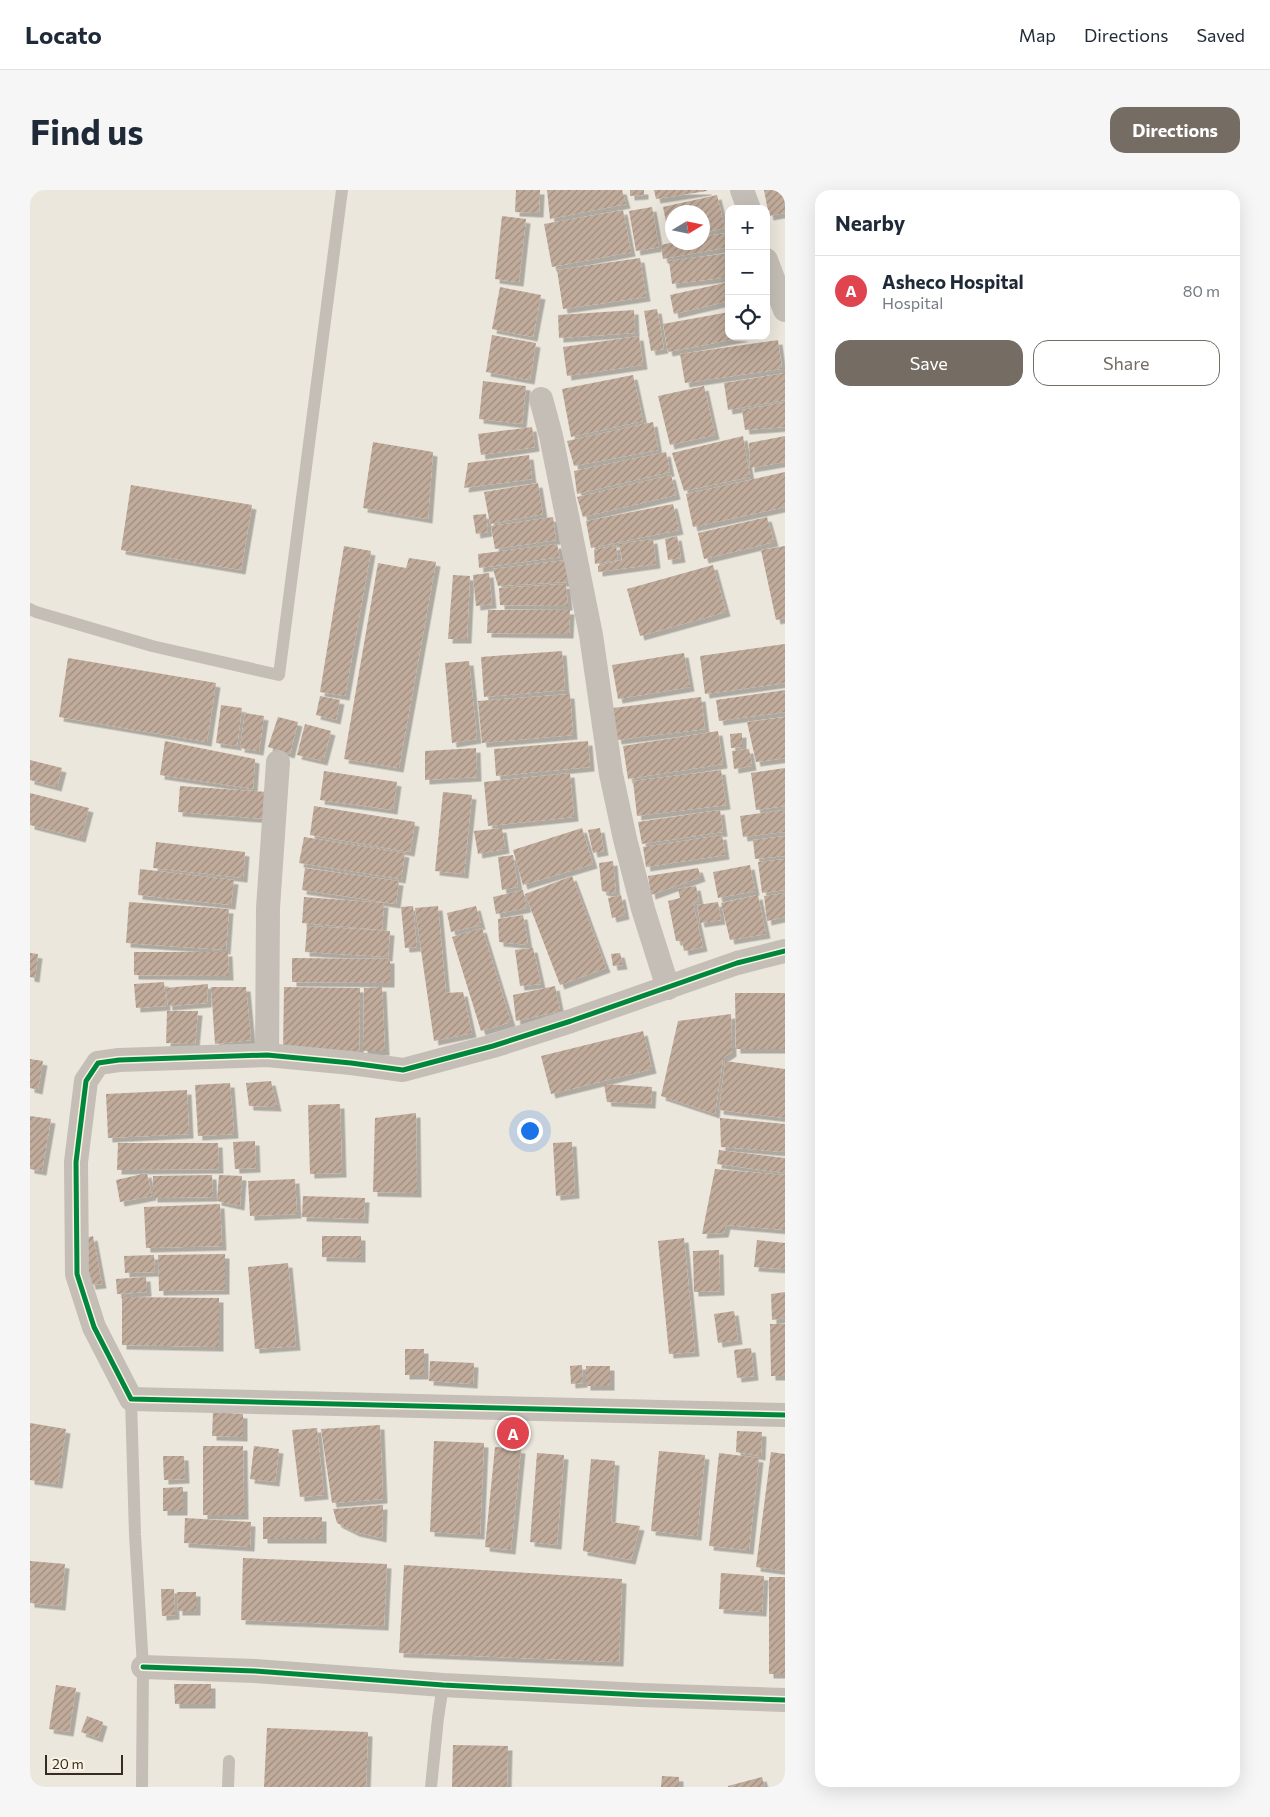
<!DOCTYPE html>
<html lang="en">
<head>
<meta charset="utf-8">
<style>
	:root { --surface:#fff; --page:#f6f6f7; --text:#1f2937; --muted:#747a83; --line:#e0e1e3; --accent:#756d64 }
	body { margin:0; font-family:Commissioner,sans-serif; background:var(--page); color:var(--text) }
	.controls { position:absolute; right:15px; top:15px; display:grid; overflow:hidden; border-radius:10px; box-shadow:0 5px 20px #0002 }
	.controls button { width:45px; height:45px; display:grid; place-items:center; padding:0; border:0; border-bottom:1px solid var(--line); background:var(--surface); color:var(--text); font:25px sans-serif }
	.compass { position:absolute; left:635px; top:15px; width:45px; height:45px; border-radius:50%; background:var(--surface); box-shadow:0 5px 20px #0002; rotate:80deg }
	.scale { position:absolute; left:15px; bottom:12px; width:78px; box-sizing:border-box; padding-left:5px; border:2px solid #352c24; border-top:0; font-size:14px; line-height:18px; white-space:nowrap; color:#352c24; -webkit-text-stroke:4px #faf2e2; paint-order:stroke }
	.you { position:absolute; left:499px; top:940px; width:18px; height:18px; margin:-12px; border:4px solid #fff; border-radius:50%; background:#1a73e8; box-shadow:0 0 0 8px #1a73e833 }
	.badge { display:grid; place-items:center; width:32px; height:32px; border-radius:50%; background:var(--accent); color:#fff; font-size:16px; font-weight:700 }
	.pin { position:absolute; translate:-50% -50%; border:2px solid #fff; box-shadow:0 1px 5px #0006 }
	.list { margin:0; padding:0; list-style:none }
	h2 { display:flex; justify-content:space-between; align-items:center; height:65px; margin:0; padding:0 20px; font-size:21px }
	h2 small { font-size:16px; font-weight:400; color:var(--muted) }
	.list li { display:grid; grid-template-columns:32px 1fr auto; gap:15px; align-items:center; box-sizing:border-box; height:70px; padding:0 20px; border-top:1px solid var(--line) }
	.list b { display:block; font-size:19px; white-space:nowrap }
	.list p { margin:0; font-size:16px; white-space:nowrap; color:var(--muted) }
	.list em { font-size:16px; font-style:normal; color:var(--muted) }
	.actions { display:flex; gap:10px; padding:15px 20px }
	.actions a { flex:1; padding:11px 0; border:1px solid var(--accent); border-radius:15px; text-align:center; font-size:18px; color:var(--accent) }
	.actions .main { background:var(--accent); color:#fff }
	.icon { flex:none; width:28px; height:28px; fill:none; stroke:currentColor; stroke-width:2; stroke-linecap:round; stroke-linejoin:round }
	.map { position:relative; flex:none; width:755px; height:1597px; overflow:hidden; border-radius:15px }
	header { display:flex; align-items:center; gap:30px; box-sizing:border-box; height:70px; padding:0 25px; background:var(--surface); border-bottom:1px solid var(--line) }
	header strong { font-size:24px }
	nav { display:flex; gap:28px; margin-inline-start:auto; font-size:18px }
	.intro { display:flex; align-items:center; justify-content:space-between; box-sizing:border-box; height:120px; padding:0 30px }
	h1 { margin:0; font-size:35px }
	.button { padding:12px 22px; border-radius:15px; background:var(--accent); color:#fff; font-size:18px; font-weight:700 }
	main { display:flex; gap:30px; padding:0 30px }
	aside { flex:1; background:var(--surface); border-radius:15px; box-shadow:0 5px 20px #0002 }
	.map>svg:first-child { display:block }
</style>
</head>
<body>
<header>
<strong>Locato</strong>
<nav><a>Map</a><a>Directions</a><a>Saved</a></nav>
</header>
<div class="intro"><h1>Find us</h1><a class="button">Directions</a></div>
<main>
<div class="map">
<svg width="755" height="1597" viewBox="0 0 755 1597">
	<defs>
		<pattern id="building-hatch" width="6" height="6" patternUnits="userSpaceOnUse" patternTransform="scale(1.25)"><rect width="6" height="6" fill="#c1ac9c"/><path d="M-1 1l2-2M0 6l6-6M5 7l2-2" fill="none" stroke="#9e8c7f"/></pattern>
		<filter id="shadow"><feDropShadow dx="4.5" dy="4.5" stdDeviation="0" flood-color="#0004"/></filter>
	</defs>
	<rect width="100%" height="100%" fill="#ece7dc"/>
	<g fill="url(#building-hatch)" filter="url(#shadow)">
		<polygon points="486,0 510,0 509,23 485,22"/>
		<polygon points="517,0 592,0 596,14 520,29"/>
		<polygon points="600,0 614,0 614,5 600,6"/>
		<polygon points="624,0 677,0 677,1 626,9"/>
		<polygon points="734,0 755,0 755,23 739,26"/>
		<polygon points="687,5 695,38 672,43 672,22 642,22 642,50 640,51 633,17"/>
		<polygon points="622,17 629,57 606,61 599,21"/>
		<polygon points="593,20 601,62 522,77 514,34"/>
		<polygon points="472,26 496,29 489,92 465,89"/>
		<polygon points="696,43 699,57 633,69 631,55 644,52 672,52 672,47"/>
		<polygon points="699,63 699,87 642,94 639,71"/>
		<polygon points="610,68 616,107 533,119 527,80"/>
		<polygon points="699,92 699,111 644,124 640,105"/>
		<polygon points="470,97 511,105 503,147 462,139"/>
		<polygon points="627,119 634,159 621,161 614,121"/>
		<polygon points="604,120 605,143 529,148 528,125"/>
		<polygon points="699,122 699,146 715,147 638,162 633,134"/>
		<polygon points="462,145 506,153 500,190 456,182"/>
		<polygon points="609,146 613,175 537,186 533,157"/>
		<polygon points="748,150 752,179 655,193 650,164"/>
		<polygon points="755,183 755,210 698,220 694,193"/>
		<polygon points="603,185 613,231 541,247 532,199"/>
		<polygon points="453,191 496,196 492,234 449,229"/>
		<polygon points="674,196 685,245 640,255 628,206"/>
		<polygon points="755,212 755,237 715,240 712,220"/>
		<polygon points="623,232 628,260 544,276 537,251"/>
		<polygon points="502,237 505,257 451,265 448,244"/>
		<polygon points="713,246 720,287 654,301 642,263"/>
		<polygon points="755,246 755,272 720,278 719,253"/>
		<polygon points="343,252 403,262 398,329 333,318"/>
		<polygon points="636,262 640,282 547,304 544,281"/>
		<polygon points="499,265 502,289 434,298 438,273"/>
		<polygon points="755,282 755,317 663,337 656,304"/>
		<polygon points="641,285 646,305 553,327 547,307"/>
		<polygon points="508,293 513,324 460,334 454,302"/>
		<polygon points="101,295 222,315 211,380 91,360"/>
		<polygon points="643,314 649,340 561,358 556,331"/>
		<polygon points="456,324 458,342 446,344 443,325"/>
		<polygon points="523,327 526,350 465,359 461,336"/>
		<polygon points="737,327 744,352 674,369 668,343"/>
		<polygon points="647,346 651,368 638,370 635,349"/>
		<polygon points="623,349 626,374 568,382 568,376 592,370 589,354"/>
		<polygon points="527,354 530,367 449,378 448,364"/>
		<polygon points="586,355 588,370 565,374 564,360"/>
		<polygon points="314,356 341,361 315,506 290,502"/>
		<polygon points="755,356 755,428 746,430 731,360"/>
		<polygon points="379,368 406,372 369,578 314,569 348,373 376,378"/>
		<polygon points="537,370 537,392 468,396 463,379"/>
		<polygon points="683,375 696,422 610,446 597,399"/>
		<polygon points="459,383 462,414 446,416 443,385"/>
		<polygon points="423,385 440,386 437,449 418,449"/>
		<polygon points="536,394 538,416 470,415 469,398"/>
		<polygon points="458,420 540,420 539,444 457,443"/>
		<polygon points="755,454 755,493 675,504 670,466"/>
		<polygon points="532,461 535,500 454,507 451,467"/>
		<polygon points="654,463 660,497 588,509 582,475"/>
		<polygon points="38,468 186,493 177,552 29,527"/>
		<polygon points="439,471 447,549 422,553 415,473"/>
		<polygon points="755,500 755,522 689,531 686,510"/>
		<polygon points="540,504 543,545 452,553 448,511"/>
		<polygon points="290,506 310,510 306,530 286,525"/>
		<polygon points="671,507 675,539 587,550 583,518"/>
		<polygon points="191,515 212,518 207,556 186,553"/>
		<polygon points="215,523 234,526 229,561 210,558"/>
		<polygon points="248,527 268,532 260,564 238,557"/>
		<polygon points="755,527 755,568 726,572 717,532"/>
		<polygon points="275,534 301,541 293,571 267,565"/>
		<polygon points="688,541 693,574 598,589 593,556"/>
		<polygon points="712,543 712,557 701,558 700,544"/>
		<polygon points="135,551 225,569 223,599 130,585"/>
		<polygon points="558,551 560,577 466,586 464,559"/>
		<polygon points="446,558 447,587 395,590 395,561"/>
		<polygon points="719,559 722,576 704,579 702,561"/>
		<polygon points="0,570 32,578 27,597 0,590"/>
		<polygon points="755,578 755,616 726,620 721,583"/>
		<polygon points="691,580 696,615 607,626 603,591"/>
		<polygon points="294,581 367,592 363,620 290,610"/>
		<polygon points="540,583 544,627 458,636 454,592"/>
		<polygon points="150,596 238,602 237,629 148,622"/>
		<polygon points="413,602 442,605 434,684 405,681"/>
		<polygon points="0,603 59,618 51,648 0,635"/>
		<polygon points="284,616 385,632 380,662 280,645"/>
		<polygon points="690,620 693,642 612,654 608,632"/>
		<polygon points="755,620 755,642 713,647 710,626"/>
		<polygon points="472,638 475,659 448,664 444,641"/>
		<polygon points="552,638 563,674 493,695 483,660"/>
		<polygon points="570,638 574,661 563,663 558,640"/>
		<polygon points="692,645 695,665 616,677 613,657"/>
		<polygon points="755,646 755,666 725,669 723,650"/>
		<polygon points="274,647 375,663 371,689 269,673"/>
		<polygon points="126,652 215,662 213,688 123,678"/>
		<polygon points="483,665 488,697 472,700 468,667"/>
		<polygon points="755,669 755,700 732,703 728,672"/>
		<polygon points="583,671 586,704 572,701 569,673"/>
		<polygon points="720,675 725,701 688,708 683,682"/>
		<polygon points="275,678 369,691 366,714 272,700"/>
		<polygon points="668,678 671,687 621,705 618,686"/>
		<polygon points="110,679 204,690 201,715 108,705"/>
		<polygon points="542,686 576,778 530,795 495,704"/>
		<polygon points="666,696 669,711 663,713 673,757 654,761 652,751 646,751 638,711 650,708 648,699"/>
		<polygon points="493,700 497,718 466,724 463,707"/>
		<polygon points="755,703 755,727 737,731 734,706"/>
		<polygon points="591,705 595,725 582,728 578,708"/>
		<polygon points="728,705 736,744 700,750 691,713"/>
		<polygon points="274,707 354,713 352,740 272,733"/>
		<polygon points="99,712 199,719 196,760 96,753"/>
		<polygon points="688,712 691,730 670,733 667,715"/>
		<polygon points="383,716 387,757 375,758 371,717"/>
		<polygon points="408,716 416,803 433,802 442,843 404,851 385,718"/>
		<polygon points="446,716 451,735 421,742 417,723"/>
		<polygon points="493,725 498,755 469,752 468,729"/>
		<polygon points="277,736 360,741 358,767 275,762"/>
		<polygon points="452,738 481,832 451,841 422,747"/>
		<polygon points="503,758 511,794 490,796 485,760"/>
		<polygon points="104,762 198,762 199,786 104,785"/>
		<polygon points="0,763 8,764 5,788 0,787"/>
		<polygon points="590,763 593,775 583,776 581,764"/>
		<polygon points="262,768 360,769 360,793 262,792"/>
		<polygon points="134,792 136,816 106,818 104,794"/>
		<polygon points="178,794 177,813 138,816 136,798"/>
		<polygon points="525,796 530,821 486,831 483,805"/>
		<polygon points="181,797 216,797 221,850 185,854"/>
		<polygon points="254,797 330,798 329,862 253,861"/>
		<polygon points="352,797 355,861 333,861 334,798"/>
		<polygon points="705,803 755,803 755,859 706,859"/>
		<polygon points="137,821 168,821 165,854 136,853"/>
		<polygon points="701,824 702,862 693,868 685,924 631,906 648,831"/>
		<polygon points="613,841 622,879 521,904 511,866"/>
		<polygon points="0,869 13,871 8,900 0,898"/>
		<polygon points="695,871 755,879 755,928 689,920"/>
		<polygon points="241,891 247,917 219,916 216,893"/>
		<polygon points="200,893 204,944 168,946 165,895"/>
		<polygon points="574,894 622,897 621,914 577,912"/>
		<polygon points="157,900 159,944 78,948 76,904"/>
		<polygon points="310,914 312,983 280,984 278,915"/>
		<polygon points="386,923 387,1003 343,1002 345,928"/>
		<polygon points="0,926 21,929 12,981 0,979"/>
		<polygon points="690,928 755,934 755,962 691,957"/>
		<polygon points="225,951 226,978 205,979 203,952"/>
		<polygon points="542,952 545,1004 526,1006 523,953"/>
		<polygon points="88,953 188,953 189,979 87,980"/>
		<polygon points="689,960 755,968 755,983 687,974"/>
		<polygon points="685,979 755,985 755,1040 696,1035 694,1043 672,1044"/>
		<polygon points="117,983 122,1006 90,1012 86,990"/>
		<polygon points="182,985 183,1007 123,1008 123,986"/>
		<polygon points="189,985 212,986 210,1016 187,1011"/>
		<polygon points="265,989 267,1024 220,1026 218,991"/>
		<polygon points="273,1006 335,1008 334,1029 272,1027"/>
		<polygon points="190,1014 192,1056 116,1058 114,1017"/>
		<polygon points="63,1046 72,1094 61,1095 52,1049"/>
		<polygon points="292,1046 331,1046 331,1068 292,1067"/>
		<polygon points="654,1048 665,1162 639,1164 628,1051"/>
		<polygon points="727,1050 755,1053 755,1079 724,1077"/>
		<polygon points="689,1060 690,1101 664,1102 663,1061"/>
		<polygon points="195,1064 195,1100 129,1101 128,1065"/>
		<polygon points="124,1065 125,1082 95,1083 94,1066"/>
		<polygon points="258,1073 266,1156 225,1159 218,1077"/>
		<polygon points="116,1087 117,1102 87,1104 86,1089"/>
		<polygon points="755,1102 755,1128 742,1130 741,1104"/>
		<polygon points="92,1107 189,1108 189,1157 92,1155"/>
		<polygon points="704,1121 708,1150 688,1153 684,1124"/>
		<polygon points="740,1134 755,1134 755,1186 741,1186"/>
		<polygon points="721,1158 724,1186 707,1188 704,1160"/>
		<rect x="375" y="1159" width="19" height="26"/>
		<polygon points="400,1171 444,1173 443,1194 399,1191"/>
		<polygon points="552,1175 553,1193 541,1194 540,1176"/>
		<rect x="556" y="1176" width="24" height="20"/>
		<polygon points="183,1222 213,1224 213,1247 182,1246"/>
		<polygon points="0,1233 36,1239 28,1294 0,1290"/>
		<polygon points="350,1235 353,1309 302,1313 291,1239"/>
		<polygon points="287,1238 294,1305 270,1307 262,1240"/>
		<polygon points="707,1241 732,1242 731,1266 706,1262"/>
		<polygon points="404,1251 454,1253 450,1345 400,1342"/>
		<polygon points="173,1256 213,1256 214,1325 173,1325"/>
		<polygon points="224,1256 249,1259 245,1292 220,1289"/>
		<polygon points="465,1257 491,1259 481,1360 455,1357"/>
		<polygon points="629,1261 675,1265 667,1346 621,1341"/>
		<polygon points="741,1262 755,1264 755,1381 726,1377"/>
		<polygon points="507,1263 534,1265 527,1355 500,1352"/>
		<polygon points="689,1263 729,1268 719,1360 679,1356"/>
		<polygon points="133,1266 154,1266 155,1289 134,1290"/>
		<polygon points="561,1269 585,1271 581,1332 610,1336 601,1370 553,1361"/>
		<polygon points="153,1297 153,1321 133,1321 133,1298"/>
		<polygon points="353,1315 352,1348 325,1342 307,1333 303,1319"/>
		<rect x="233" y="1327" width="59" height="22"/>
		<polygon points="155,1328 221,1332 220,1357 154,1353"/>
		<polygon points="213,1368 357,1374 354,1436 211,1430"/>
		<polygon points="0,1371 35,1374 31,1416 0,1413"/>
		<polygon points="374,1375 592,1389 589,1472 369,1463"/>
		<polygon points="691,1383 734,1386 732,1422 689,1419"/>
		<rect x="739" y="1387" width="16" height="97"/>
		<polygon points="131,1399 144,1399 145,1425 132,1426"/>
		<polygon points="147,1402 166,1402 166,1421 148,1421"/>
		<polygon points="144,1494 181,1494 181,1514 145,1514"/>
		<polygon points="26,1495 46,1498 39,1542 19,1539"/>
		<polygon points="57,1526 73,1532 68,1548 51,1542"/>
		<polygon points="237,1538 338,1542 336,1597 234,1597"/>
		<polygon points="423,1555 478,1556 477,1597 422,1597"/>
		<polygon points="632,1586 649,1587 649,1597 631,1597"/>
		<polygon points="732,1587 735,1597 698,1597 698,1596"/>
	</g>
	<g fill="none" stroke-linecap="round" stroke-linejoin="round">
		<g stroke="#c4beb6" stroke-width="12">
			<polyline points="0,419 6,422 122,456 249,485 312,0"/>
			<polyline points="101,1209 105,1345 113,1477 112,1597"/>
			<polyline points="198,1597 199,1571"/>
			<polyline points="401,1597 408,1528 413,1495"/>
		</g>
		<g stroke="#c4beb6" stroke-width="24">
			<polyline points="712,0 719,19"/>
			<polyline points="736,70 755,120"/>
			<polyline points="511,209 521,246 561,445 581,584 595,649 613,719 638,798"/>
			<polyline points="755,761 707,773 541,831 463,856 373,880 321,873 237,865 89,870 68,873 56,891 46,972 47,1084 64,1137 101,1209 755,1225"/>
			<polyline points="237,865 238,718 248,572"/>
			<polyline points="113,1477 225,1481 413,1495 611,1505 755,1510"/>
		</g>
		<defs>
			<g id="cycleway">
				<polyline points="755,761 707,773 541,831 463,856 373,880 321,873 237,865 89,870 68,873 56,891 46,972 47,1084 64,1137 101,1209 755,1225"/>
				<polyline points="113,1477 225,1481 413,1495 611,1505 755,1510"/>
			</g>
		</defs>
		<use href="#cycleway" stroke="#faf2e2" stroke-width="8"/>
		<use href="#cycleway" stroke="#00873e" stroke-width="5"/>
	</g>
</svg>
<div class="controls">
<button>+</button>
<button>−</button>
<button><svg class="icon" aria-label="locate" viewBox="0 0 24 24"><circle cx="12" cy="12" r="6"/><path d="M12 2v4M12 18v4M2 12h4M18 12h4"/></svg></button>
</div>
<svg class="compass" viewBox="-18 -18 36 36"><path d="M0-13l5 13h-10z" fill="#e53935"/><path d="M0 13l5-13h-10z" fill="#747a83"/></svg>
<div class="scale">20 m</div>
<div class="you"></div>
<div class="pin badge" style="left:483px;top:1243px;background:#e0444e">A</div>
</div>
<aside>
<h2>Nearby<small></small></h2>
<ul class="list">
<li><span class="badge" style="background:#e0444e">A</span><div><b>Asheco Hospital</b><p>Hospital</p></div><em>80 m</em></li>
</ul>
<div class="actions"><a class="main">Save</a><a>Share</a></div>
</aside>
</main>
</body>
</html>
